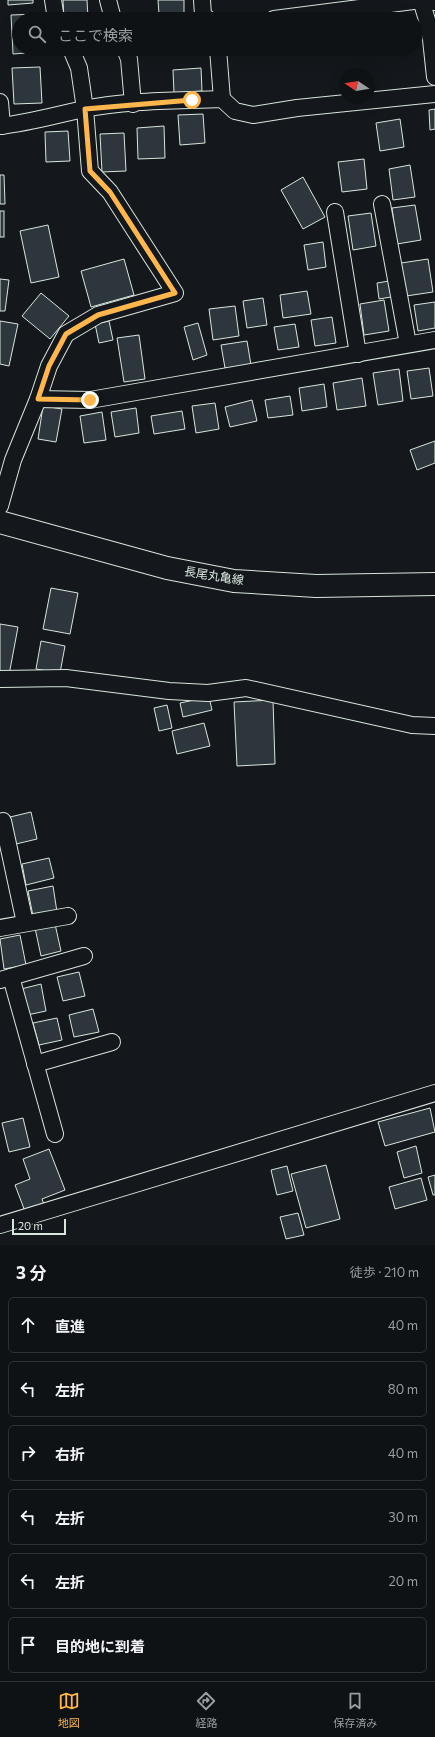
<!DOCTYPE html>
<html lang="ja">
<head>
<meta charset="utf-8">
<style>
	:root { --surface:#0f1215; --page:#1d2022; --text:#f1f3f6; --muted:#9b9ea0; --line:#2f3234; --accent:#ffb74d }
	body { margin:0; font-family:Commissioner,"Noto Sans JP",sans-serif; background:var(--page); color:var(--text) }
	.compass { position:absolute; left:339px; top:68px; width:36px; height:36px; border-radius:50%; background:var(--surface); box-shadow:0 4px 16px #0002; rotate:282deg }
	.scale { position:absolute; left:12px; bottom:10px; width:54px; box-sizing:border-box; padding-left:4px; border:2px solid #d8e6dc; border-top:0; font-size:11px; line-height:14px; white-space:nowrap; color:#d8e6dc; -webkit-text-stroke:3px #14181c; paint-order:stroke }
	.stop { position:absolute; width:12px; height:12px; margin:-9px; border:3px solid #ffb74d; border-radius:50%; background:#fff }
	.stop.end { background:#ffb74d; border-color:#fff; box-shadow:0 1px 4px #0008 }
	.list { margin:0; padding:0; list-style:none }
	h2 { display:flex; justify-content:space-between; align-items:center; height:52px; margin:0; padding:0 16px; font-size:17px }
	h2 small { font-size:13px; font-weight:400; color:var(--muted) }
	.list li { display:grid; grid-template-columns:26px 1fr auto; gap:12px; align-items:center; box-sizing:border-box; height:56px; margin:0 8px 8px; padding:0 8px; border:1px solid var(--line); border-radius:6px }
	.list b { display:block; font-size:15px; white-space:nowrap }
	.list em { font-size:13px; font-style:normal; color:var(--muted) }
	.icon { flex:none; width:22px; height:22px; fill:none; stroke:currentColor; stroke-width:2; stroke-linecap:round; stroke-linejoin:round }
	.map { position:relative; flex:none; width:435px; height:1245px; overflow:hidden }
	.search { position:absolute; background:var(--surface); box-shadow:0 4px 16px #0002; left:12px; right:12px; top:12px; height:44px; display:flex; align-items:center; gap:10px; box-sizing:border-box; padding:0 14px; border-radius:22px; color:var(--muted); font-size:15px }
	.sheet { height:436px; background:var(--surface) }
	nav { display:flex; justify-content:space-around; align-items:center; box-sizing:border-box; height:56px; border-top:1px solid var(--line); background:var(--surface); font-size:11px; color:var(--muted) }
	nav a { display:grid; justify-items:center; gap:2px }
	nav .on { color:var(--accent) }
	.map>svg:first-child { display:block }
</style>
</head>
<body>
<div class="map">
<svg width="435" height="1245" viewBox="0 0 435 1245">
	<rect width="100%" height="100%" fill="#14181c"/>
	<g fill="#2c363c" stroke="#d8e6dc">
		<polygon points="8,0 33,0 33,3 8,5"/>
		<polygon points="63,0 87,0 88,18 64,19"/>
		<polygon points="158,0 184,0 184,13 159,14"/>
		<polygon points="38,14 38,19 19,19 19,49 40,49 40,52 13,54 11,15"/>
		<polygon points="348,49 373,49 374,54 349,55"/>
		<polygon points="40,67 42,103 14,104 12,68"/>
		<polygon points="201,68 202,91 174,93 173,70"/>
		<polygon points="435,109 435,129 430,130 429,110"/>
		<polygon points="203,114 205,143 180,145 178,115"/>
		<polygon points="400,119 404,147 380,151 376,123"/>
		<polygon points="164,126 165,158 138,159 137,128"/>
		<polygon points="68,131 70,161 46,162 45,132"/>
		<polygon points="124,133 126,171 102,172 100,134"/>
		<polygon points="364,159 367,189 342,192 338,162"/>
		<polygon points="410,165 415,197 393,200 389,169"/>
		<polygon points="0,175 4,175 5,204 0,204"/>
		<polygon points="303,177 325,217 303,229 281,190"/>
		<polygon points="415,205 421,240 397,244 392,208"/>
		<rect x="0" y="211" width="4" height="26"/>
		<polygon points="371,213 376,246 353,250 348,216"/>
		<polygon points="48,225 59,277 31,283 20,231"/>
		<polygon points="323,242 326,267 308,270 304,245"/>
		<polygon points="124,259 134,295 91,307 81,271"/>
		<polygon points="428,259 433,292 406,296 401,263"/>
		<polygon points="0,279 9,280 5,311 0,311"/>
		<polygon points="389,281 391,297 379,299 377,283"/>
		<polygon points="307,291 311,314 283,318 280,295"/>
		<polygon points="41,293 69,316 50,339 22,316"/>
		<polygon points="263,298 267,325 247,328 243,301"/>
		<polygon points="384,300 389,331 364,335 360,304"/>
		<polygon points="435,302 435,328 418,331 414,305"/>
		<polygon points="235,306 239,336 213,340 209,309"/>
		<polygon points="332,317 336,343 315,346 311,320"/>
		<polygon points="0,321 18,324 9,366 0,364"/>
		<polygon points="109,321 113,340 99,343 95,324"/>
		<polygon points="198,323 207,355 193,360 184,327"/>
		<polygon points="295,324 299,347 278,350 274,327"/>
		<polygon points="139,335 145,379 124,382 117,338"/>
		<polygon points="247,341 251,365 225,368 221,345"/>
		<polygon points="429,368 433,396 411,399 407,371"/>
		<polygon points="399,369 403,401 378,405 373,373"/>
		<polygon points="362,378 366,406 337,410 333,383"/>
		<polygon points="324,384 327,407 302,411 299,388"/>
		<polygon points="290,396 293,415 268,418 265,400"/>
		<polygon points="252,400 257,421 230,427 225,407"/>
		<polygon points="215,403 219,429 196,433 192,406"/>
		<polygon points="43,406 62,409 56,442 38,439"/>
		<polygon points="136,408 139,433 115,437 111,412"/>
		<polygon points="182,411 185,429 154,434 151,416"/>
		<polygon points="102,412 106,440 84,443 80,416"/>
		<polygon points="435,441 435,463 417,470 410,450"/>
		<polygon points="51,588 78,593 70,634 43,629"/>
		<polygon points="0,624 18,627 9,675 0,673"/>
		<polygon points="41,641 65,646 60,673 36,669"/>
		<polygon points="209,697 212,710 183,717 180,703"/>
		<polygon points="273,700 275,764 237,766 234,702"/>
		<polygon points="167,705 172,728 159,731 154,708"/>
		<polygon points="204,723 210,746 177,754 172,731"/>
		<polygon points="31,812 37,839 16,844 10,817"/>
		<polygon points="49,858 54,878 26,885 22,864"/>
		<polygon points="53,886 57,912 33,916 28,891"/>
		<polygon points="55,924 61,951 41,956 35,928"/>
		<polygon points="20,935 26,965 4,969 0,939"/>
		<polygon points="79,972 85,996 63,1001 57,977"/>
		<polygon points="41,984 46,1011 27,1015 21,989"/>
		<polygon points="93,1009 99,1032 74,1037 69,1015"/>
		<polygon points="57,1018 62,1040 39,1045 33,1023"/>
		<polygon points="430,1108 435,1132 385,1146 378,1122"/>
		<polygon points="23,1118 30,1147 9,1152 2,1123"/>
		<polygon points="416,1146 422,1173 404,1178 397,1152"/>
		<polygon points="49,1149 65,1190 42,1199 45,1207 26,1214 15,1185 30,1179 23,1159"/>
		<polygon points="326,1165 340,1219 306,1228 291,1174"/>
		<polygon points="287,1166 293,1191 277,1195 271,1170"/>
		<polygon points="435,1175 435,1195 433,1195 428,1177"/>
		<polygon points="421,1178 427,1200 395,1209 389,1187"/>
		<polygon points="298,1213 304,1235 286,1239 280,1217"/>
	</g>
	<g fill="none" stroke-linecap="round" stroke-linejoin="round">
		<defs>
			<g id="minor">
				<polyline points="53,0 56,19"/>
				<polyline points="108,0 113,19"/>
				<polyline points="202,0 203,15 208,19"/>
				<polyline points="421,0 430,30 435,77"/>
				<polyline points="274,19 421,0 435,2"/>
				<polyline points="125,49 129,59 133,104"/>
				<polyline points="218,49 222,99"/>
				<polyline points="0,102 2,126"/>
				<path d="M0,126C29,123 56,115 84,109C129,100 177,101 222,99L235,111L253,115L297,108L435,94"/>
				<polyline points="382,204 408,344"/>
				<polyline points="335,212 358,354"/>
				<polyline points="38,399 90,400 435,340"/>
				<polyline points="0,506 13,460 38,399 49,366 66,334 98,315 175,293 110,192 90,171 85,109 79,68 71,49"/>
				<polyline points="0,679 66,678 169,691 208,693 246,688 412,725 435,726"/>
				<polyline points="3,821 25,923"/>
				<polyline points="0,928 68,916"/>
				<polyline points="11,977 55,1134"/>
				<polyline points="0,980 84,956"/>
				<polyline points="35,1064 112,1042"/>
				<polyline points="0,1225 435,1093"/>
			</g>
			<polyline id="primary" points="0,522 167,568 234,581 316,586 435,584"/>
		</defs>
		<use href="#minor" stroke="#d8e6dc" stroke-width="18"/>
		<use href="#primary" stroke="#d8e6dc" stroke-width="24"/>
		<use href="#minor" stroke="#14181c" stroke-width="16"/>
		<use href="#primary" stroke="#14181c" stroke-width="22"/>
	</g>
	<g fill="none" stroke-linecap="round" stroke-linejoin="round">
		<polyline stroke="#ffb74d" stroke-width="5" points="90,400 38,399 49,366 66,334 98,315 175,293 110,192 90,171 85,109 192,100"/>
	</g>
	<g text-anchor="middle" stroke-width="3" stroke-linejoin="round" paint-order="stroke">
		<g font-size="12" fill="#d8e6dc" stroke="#14181c">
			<text transform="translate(214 576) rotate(9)" y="4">長尾丸亀線</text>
		</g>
	</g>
</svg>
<svg class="compass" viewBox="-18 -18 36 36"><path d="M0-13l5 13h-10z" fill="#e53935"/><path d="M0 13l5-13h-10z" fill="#9b9ea0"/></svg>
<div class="scale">20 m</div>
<div class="stop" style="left:192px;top:100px"></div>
<div class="stop end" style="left:90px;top:400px"></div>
<div class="search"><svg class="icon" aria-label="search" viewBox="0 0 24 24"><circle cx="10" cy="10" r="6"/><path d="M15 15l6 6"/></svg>ここで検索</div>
</div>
<section class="sheet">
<h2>3 分<small>徒歩 · 210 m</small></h2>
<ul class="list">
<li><svg class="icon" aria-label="ahead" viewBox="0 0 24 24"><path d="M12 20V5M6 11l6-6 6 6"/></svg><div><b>直進</b></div><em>40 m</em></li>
<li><svg class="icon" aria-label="left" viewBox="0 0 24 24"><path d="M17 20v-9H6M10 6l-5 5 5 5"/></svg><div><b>左折</b></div><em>80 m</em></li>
<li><svg class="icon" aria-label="right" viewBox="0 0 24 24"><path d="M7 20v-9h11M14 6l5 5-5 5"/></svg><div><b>右折</b></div><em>40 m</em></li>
<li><svg class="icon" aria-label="left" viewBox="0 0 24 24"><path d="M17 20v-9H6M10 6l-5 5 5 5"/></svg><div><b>左折</b></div><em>30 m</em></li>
<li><svg class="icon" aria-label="left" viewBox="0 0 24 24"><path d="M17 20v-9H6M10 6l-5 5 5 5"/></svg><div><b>左折</b></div><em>20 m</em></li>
<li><svg class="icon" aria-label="arrive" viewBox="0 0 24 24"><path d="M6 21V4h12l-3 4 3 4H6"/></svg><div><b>目的地に到着</b></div></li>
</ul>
</section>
<nav>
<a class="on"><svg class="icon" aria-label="map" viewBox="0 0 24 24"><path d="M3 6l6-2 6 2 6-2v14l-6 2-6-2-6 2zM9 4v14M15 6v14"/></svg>地図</a>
<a><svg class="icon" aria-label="directions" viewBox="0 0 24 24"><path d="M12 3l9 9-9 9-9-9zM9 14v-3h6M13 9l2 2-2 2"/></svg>経路</a>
<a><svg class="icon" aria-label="saved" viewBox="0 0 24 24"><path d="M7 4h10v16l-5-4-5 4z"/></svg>保存済み</a>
</nav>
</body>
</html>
